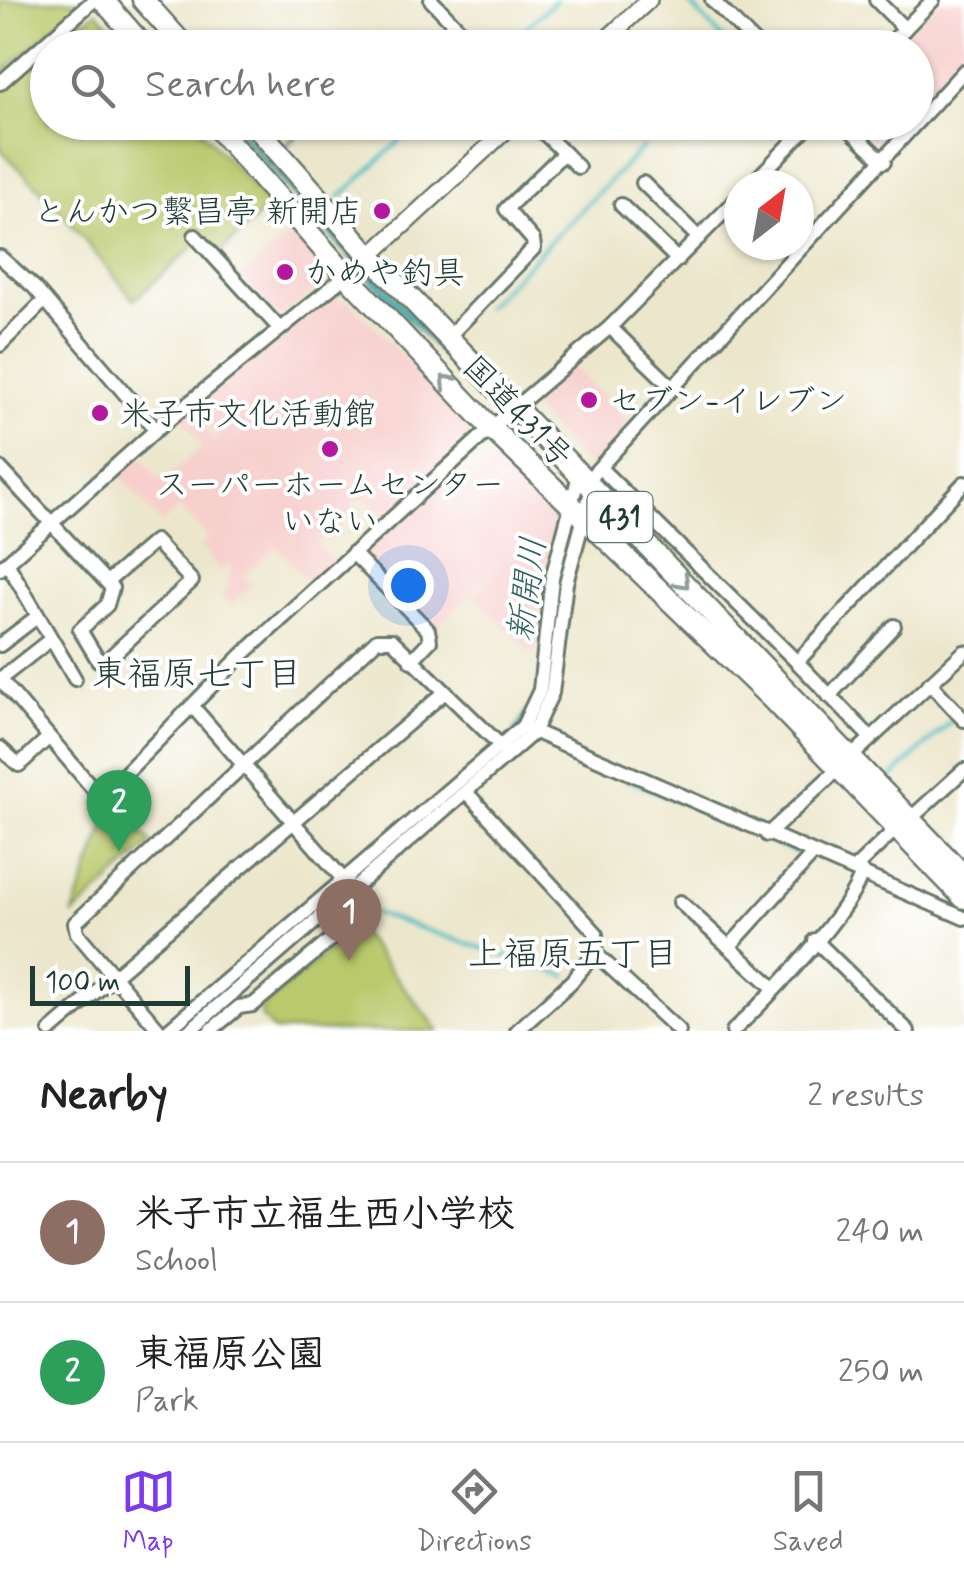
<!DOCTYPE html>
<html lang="en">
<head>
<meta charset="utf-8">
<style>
	:root { --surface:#fff; --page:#f2f2f2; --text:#222; --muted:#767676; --line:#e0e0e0; --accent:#7c3aed }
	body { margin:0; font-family:Mynerve,"Klee One",sans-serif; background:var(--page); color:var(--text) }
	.compass { position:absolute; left:724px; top:170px; width:90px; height:90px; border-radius:50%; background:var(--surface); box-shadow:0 2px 8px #0004; rotate:31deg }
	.scale { position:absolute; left:30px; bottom:25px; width:160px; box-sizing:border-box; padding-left:10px; border:5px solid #1f3d34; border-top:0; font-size:28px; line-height:35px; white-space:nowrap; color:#1f3d34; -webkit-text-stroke:8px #fff; paint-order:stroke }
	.you { position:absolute; left:408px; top:585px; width:35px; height:35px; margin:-25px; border:8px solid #fff; border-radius:50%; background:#1a73e8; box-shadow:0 0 0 15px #1a73e833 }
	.badge { display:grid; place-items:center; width:65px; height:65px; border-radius:50%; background:var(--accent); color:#fff; font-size:32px; font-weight:700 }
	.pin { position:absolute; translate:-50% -82px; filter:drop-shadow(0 2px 5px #0008) }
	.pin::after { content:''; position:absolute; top:52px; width:35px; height:30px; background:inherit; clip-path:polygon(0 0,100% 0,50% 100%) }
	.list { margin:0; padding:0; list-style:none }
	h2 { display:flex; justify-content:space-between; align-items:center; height:130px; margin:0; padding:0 40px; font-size:42px }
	h2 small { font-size:32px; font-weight:400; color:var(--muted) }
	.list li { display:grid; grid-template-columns:65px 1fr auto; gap:30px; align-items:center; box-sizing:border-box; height:140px; padding:0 40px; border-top:2px solid var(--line) }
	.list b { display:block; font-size:38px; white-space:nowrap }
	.list p { margin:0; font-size:32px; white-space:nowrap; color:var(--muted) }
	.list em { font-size:32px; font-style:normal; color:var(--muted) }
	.icon { flex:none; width:55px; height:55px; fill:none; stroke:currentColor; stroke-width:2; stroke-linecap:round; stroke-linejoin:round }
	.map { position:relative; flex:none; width:964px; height:1031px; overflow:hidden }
	.search { position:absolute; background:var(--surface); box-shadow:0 2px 8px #0004; left:30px; right:30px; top:30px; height:110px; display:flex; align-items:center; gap:25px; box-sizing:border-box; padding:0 35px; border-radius:55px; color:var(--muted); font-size:38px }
	.sheet { height:410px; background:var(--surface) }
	nav { display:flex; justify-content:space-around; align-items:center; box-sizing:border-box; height:140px; border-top:2px solid var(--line); background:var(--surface); font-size:28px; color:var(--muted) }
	nav a { display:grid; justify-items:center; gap:5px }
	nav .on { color:var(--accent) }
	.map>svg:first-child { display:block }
</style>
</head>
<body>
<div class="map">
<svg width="964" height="1031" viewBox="0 0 964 1031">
	<rect width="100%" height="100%" fill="#fff"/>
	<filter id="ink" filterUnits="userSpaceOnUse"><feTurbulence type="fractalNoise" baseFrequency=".01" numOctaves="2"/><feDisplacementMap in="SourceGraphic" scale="20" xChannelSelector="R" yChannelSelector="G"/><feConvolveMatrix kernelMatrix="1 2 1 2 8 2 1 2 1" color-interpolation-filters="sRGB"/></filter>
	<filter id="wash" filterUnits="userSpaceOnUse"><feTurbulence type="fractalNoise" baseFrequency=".0048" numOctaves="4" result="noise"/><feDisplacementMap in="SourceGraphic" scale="40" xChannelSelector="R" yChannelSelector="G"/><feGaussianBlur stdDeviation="2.25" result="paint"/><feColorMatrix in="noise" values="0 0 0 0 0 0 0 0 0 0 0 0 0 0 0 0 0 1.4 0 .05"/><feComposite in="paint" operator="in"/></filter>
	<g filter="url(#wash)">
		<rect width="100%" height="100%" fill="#ece7cc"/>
		<g fill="#f7d0ce">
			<polygon points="940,0 964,0 964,67 961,65 917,112 916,48 893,48"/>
			<polygon points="849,123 907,123 877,149"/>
			<polygon points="292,232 322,265 319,287 279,318 242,278"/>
			<polygon points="326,297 350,302 480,432 385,518 363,497 317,544 336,564 312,586 276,546 244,576 252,586 230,606 221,597 229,584 231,564 224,564 223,573 200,546 208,538 180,508 161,524 117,472 138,453 162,482 203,446 180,416 192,405 214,441 218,440 198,400"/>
			<polygon points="571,364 631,426 591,469 526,402"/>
			<polygon points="502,454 556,509 557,529 543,583 535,654 472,596 504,559 434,630 363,556 364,547 438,478 456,497"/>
		</g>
		<g fill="#b9c96c" stroke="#6c8350" stroke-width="2.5">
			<polygon points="0,0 86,0 0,75"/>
			<polygon points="97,11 129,47 48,48 48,122 195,123 269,206 217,256 203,238 134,300 51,200 0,149 0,88 81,17 85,21"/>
			<polygon points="107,797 152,843 72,916 107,820"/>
			<polygon points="356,927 439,1031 274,1031 261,1016 263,1007"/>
		</g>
		<path fill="#50bfc5" stroke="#387e7c" stroke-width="2.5" d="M228,123H235L268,160L310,123L269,162L565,477C587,530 555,671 534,725L182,1031H174L504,748L544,685L565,493L561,479L368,278Z"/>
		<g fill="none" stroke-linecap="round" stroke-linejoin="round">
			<g stroke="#50bfc5" stroke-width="4">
				<polyline points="686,0 732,48"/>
				<polyline points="504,48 556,0"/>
				<polyline points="340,197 420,122"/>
				<polyline points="486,307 644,146"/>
				<polyline points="568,754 807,857"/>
				<polyline points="889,780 954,718"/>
				<polyline points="374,913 567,976"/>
			</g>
		</g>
	</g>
	<g filter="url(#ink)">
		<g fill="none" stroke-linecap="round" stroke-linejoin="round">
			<defs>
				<g id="minor">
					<polyline points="431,0 477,48"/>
					<polyline points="712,0 760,48"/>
					<polyline points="876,0 905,29"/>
					<polyline points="886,48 933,0"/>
					<polyline points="0,83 94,0"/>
					<polyline points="533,122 578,167"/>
					<polyline points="624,122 631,130"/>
					<polyline points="842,122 884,162"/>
					<polyline points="643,183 699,238"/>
					<polyline points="751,185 812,122"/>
					<polyline points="621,205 678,260"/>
					<polyline points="195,236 279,328"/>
					<polyline points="0,257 34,287 156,430"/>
					<polyline points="610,327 673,388"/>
					<polyline points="448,337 534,248 533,240 506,209 564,153"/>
					<polyline points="0,345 45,300"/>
					<polyline points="0,468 112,588 107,605 80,630 98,660 107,660 192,581 155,541 107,582"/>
					<polyline points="600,468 797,662"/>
					<polyline points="586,482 964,71"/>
					<polyline points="353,553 428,630 430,641 411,661"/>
					<polyline points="7,563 75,679"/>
					<polyline points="0,569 157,429 370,256"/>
					<polyline points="0,645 38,616"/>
					<polyline points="0,679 101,798 241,656 491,428 610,327 739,197"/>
					<polyline points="0,679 51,639"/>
					<polyline points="930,683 964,720"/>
					<polyline points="829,696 894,626"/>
					<polyline points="193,707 349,886"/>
					<polyline points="526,728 964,918"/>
					<polyline points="871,738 797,662 964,483"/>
					<polyline points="0,748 19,765 47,739"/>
					<polyline points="467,793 596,933 595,953 679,1031"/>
					<polyline points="910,819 964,770"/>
					<polyline points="767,835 964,652"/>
					<polyline points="854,869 897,828"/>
					<polyline points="680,902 774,988"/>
					<polyline points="815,940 908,1031"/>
					<polyline points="729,947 813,854"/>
					<polyline points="50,1031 444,693"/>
					<polyline points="160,1031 77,933 75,923 377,640 392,640 502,747"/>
					<polyline points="167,1031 523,726 540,690 552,578 579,475"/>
					<polyline points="189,1031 533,733 552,693 566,583 592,488"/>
					<polyline points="210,1031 239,1007 253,1005 341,931 350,917 340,904"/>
					<polyline points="517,1031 571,982 595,953"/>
					<path d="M733,1031C765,1001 852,911 862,872"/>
				</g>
				<g id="tertiary">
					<polyline points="597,48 649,0"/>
					<polyline points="370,256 515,122"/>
				</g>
				<g id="trunk">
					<polyline points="103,0 145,48"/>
					<polyline points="143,0 186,48"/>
					<polyline points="212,122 346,275 491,428 772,699 964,898"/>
					<polyline points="252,122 370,256 964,876"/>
				</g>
			</defs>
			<use href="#minor" stroke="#677869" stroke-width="18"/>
			<use href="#tertiary" stroke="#677869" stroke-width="20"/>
			<use href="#trunk" stroke="#677869" stroke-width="25"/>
			<use href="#minor" stroke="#fff" stroke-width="12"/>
			<use href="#tertiary" stroke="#fff" stroke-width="15"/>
			<use href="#trunk" stroke="#fff" stroke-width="20"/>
		</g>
		<defs><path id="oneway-chevron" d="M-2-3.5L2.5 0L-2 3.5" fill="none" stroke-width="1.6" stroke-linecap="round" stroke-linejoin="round" transform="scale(2.5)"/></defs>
		<g stroke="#8f9e9a">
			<use href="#oneway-chevron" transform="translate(447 381) rotate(-133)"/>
			<use href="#oneway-chevron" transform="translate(683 582) rotate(46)"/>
		</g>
	</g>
	<g fill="#b5179e" stroke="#fff" stroke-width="4">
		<circle cx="382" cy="211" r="10"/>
		<circle cx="285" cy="272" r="10"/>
		<circle cx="589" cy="400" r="10"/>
		<circle cx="100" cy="413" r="10"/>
		<circle cx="330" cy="449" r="10"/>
	</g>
	<g text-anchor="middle" stroke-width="8" stroke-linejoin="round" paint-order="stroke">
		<rect fill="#fff" stroke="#627771" stroke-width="2.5" x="587.5" y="492" width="65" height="50" rx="8"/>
		<g font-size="30" font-weight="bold" fill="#1f3d34">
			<text x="620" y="527">431</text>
		</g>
		<g font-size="32" fill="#1f3d34" stroke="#fff" text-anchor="start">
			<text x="362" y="222" text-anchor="end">とんかつ繫昌亭 新開店</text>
			<text x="305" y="283">かめや釣具</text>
			<text x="609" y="411">セブン-イレブン</text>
			<text x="120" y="424">米子市文化活動館</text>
			<text x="330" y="495" text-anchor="middle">スーパーホームセンター<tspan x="330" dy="37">いない</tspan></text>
		</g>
		<g font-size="32" fill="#1f3d34" stroke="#fff">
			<text transform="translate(518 411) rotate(46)" y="11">国道431号</text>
		</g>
		<g font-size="35" font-style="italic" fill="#2e6460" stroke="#fff">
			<text transform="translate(526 589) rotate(-82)" y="12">新開川</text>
		</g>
		<g font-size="35" fill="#1f3d34" stroke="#fff">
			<text x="197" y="685">東福原七丁目</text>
			<text x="573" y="965">上福原五丁目</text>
		</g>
	</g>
</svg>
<svg class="compass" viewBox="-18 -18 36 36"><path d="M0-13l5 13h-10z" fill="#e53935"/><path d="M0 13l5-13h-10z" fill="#767676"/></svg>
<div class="scale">100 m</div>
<div class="you"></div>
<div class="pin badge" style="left:349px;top:961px;background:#8d6e63">1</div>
<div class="pin badge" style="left:119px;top:852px;background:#2e9e5b">2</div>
<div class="search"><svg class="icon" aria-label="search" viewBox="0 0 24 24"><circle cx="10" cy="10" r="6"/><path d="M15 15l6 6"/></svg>Search here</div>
</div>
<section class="sheet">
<h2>Nearby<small>2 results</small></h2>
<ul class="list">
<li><span class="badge" style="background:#8d6e63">1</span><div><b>米子市立福生西小学校</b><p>School</p></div><em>240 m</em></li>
<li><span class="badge" style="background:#2e9e5b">2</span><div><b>東福原公園</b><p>Park</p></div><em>250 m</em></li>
</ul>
</section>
<nav>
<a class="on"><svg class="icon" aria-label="map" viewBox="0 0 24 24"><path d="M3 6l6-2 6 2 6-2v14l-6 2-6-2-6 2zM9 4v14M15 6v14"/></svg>Map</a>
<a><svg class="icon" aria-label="directions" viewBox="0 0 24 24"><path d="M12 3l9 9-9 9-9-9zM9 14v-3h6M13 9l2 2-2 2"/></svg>Directions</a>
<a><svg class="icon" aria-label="saved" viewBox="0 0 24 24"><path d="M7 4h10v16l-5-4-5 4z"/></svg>Saved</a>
</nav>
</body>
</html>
